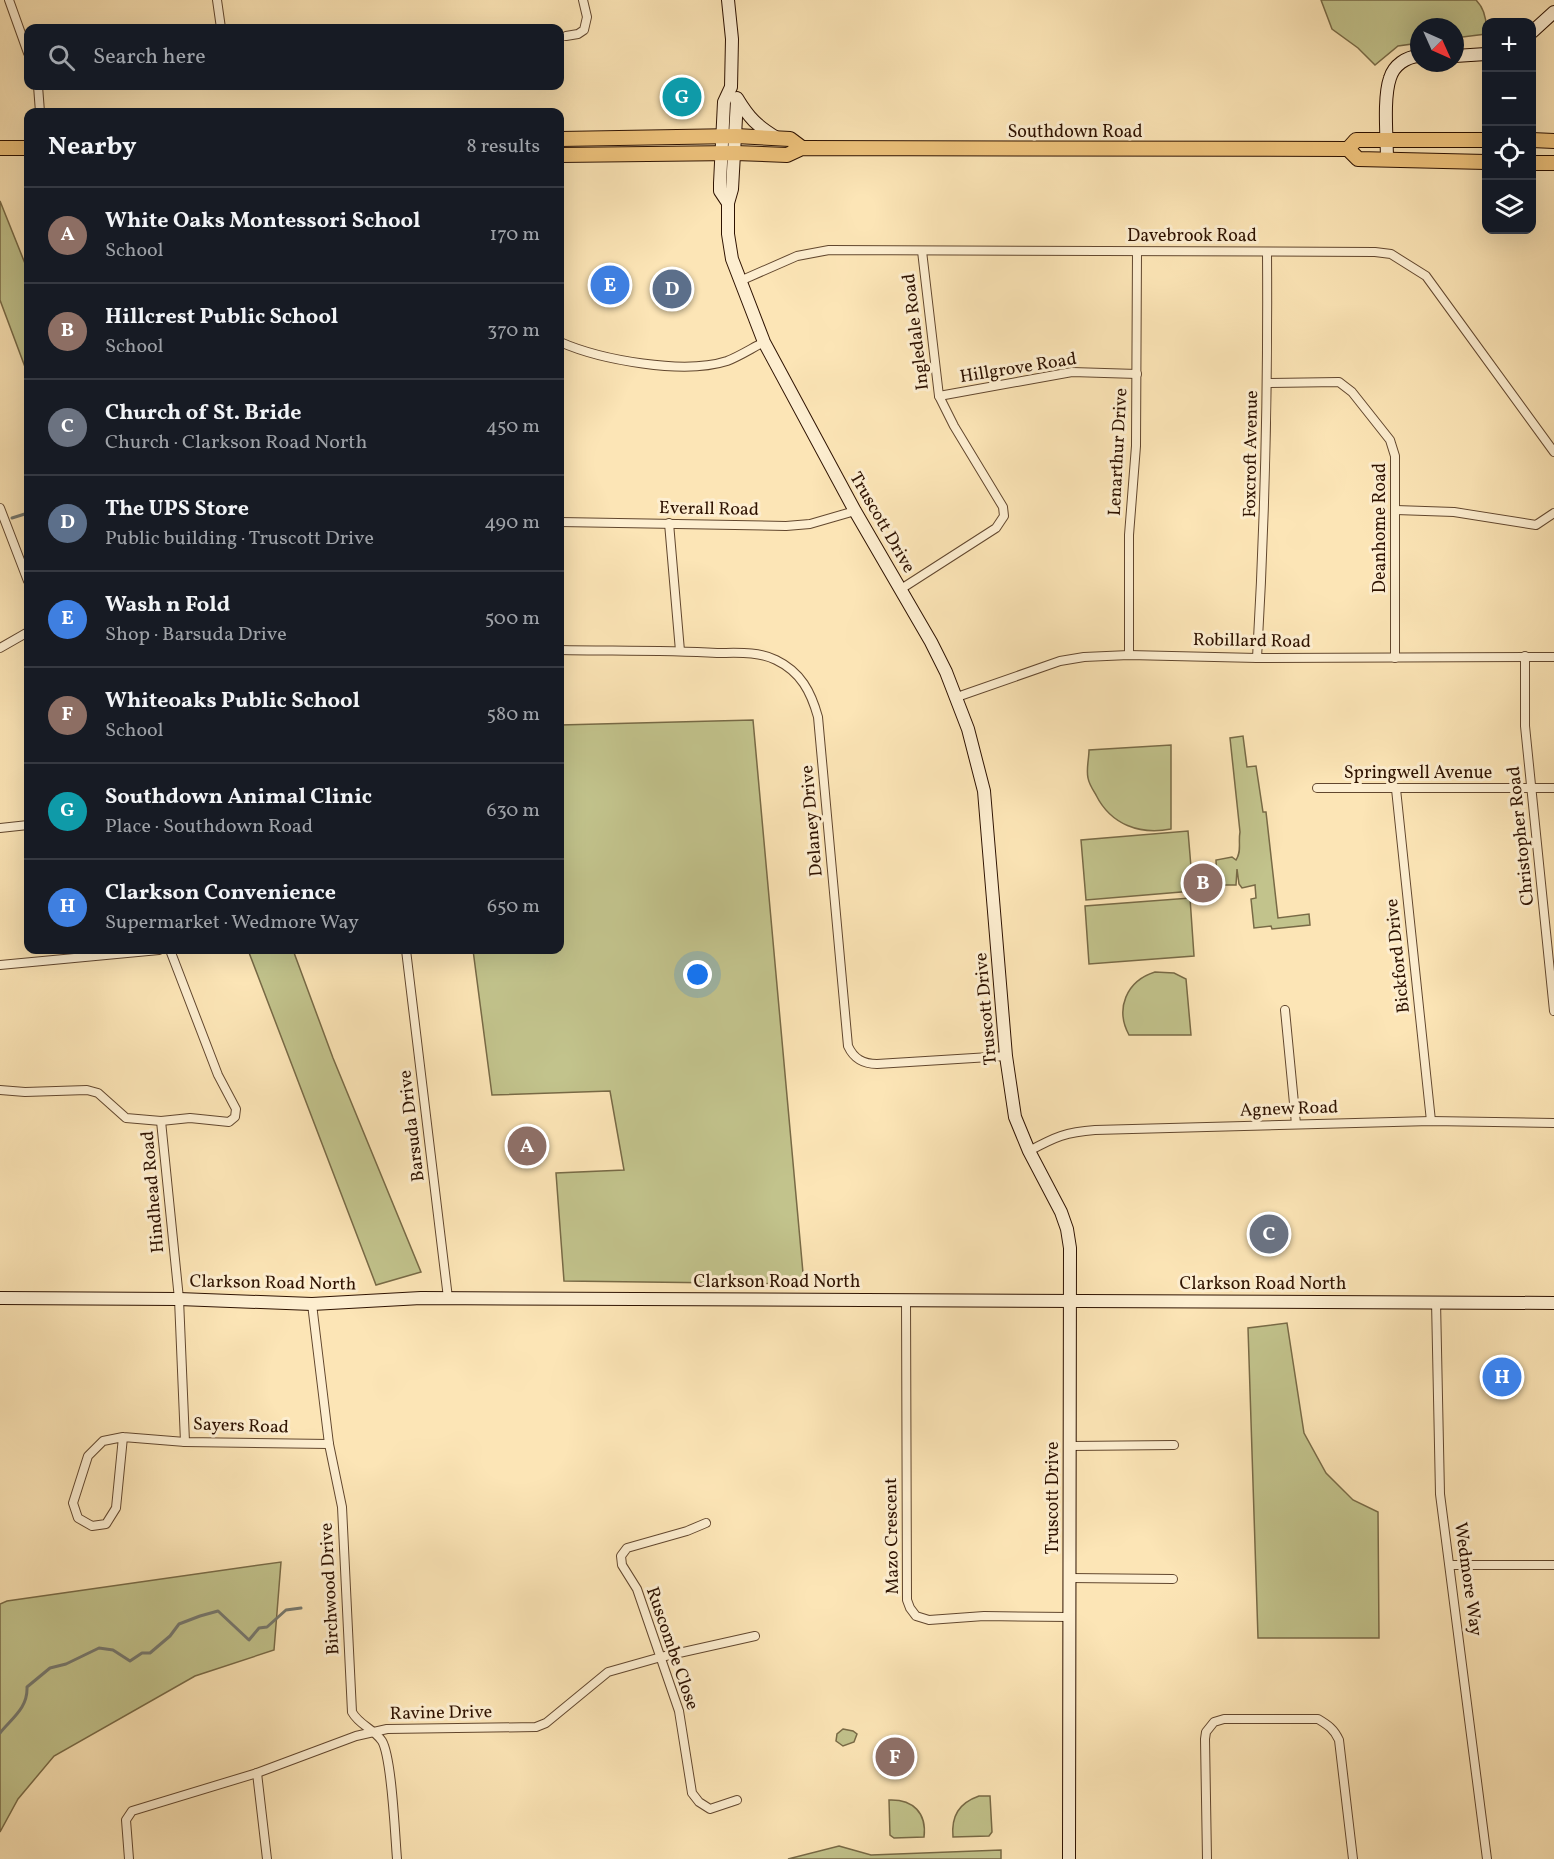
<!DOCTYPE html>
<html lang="en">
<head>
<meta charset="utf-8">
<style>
	:root { --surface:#171b24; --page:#242831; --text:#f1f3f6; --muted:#9ea1a6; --line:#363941; --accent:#7c3aed }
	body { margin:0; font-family:Vollkorn,serif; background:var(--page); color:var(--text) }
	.controls { position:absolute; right:18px; top:18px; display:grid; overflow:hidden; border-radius:12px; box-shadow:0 6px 24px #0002 }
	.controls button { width:54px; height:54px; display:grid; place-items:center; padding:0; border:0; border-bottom:2px solid var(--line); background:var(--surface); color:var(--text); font:30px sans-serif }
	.compass { position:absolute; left:1410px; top:18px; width:54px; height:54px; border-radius:50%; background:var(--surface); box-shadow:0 6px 24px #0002; rotate:135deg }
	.you { position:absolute; left:698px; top:975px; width:21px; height:21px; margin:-15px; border:4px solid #fff; border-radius:50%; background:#1a73e8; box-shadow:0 0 0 9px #1a73e833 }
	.badge { display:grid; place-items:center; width:39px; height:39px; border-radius:50%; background:var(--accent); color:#fff; font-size:20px; font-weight:700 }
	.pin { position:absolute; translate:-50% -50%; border:3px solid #fff; box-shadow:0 2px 6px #0006 }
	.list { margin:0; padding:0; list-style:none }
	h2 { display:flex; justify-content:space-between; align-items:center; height:78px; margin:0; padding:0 24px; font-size:26px }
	h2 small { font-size:20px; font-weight:400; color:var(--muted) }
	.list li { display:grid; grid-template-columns:39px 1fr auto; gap:18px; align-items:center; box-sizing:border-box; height:96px; padding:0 24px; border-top:2px solid var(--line) }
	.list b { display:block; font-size:22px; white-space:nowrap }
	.list p { margin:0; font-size:20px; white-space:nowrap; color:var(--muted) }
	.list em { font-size:20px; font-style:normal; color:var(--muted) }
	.icon { flex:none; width:33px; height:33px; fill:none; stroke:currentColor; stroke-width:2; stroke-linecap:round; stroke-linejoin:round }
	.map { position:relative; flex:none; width:1554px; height:1859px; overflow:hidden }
	.search { position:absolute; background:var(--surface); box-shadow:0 6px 24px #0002; left:24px; top:24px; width:540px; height:66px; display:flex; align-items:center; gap:15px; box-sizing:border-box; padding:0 21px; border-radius:12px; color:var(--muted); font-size:22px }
	.panel { position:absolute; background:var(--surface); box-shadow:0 6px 24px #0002; left:24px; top:108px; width:540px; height:846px; border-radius:12px }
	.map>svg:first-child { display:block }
</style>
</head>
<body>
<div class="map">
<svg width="1554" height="1859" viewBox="0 0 1554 1859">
	<rect width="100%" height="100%" fill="#fce5b6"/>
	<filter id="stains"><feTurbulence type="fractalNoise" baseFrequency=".00333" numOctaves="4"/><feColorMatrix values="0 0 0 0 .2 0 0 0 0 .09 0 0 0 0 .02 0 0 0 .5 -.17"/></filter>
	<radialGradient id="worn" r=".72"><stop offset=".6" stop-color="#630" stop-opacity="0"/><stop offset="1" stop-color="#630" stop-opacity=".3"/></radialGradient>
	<g fill="#c2c38c" stroke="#786a46" stroke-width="1.5">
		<path d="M1321,0H1476C1485,9 1487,22 1486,34L1455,38V27H1419V43L1398,46L1375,65L1358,48L1332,29Z"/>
		<polygon points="0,201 28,271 28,375 0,300"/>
		<polygon points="753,720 804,1284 564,1281 556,1173 624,1170 610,1091 492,1095 473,950 560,950 560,725"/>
		<path d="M1243,736L1247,767L1256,766L1263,812H1266L1278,918L1309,914L1310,925L1272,929L1271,926L1254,928L1251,899L1256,898L1255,885L1242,888L1239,884L1237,869L1236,885H1217L1216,860L1232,857L1236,860C1242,851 1238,843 1240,832L1230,738Z"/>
		<path d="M1171,745V829C1140,835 1111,825 1096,795C1093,790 1089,784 1088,778C1086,769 1089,759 1089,750Z"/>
		<polygon points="1188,831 1193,891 1086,900 1081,840"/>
		<polygon points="1190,898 1194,956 1089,964 1085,906"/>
		<polygon points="248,950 293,950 333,1058 421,1272 376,1285"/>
		<path d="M1155,972L1174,973L1186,979L1191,1035H1129C1115,1009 1126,981 1155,972Z"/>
		<polygon points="1287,1323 1304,1433 1326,1473 1353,1500 1378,1512 1379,1638 1258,1638 1248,1328"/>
		<polygon points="281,1562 274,1650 195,1676 54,1756 18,1799 0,1832 0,1604 7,1601"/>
		<polygon points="843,1729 853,1731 857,1734 854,1742 843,1746 836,1741 837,1734"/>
		<path d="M979,1796H990L992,1832L989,1836L953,1837C951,1816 959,1803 979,1796Z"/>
		<path d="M889,1800C913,1799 927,1813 924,1837L894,1838L890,1835Z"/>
		<polygon points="839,1846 871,1855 1001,1850 1001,1859 788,1859"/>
	</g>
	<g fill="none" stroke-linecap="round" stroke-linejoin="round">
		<g stroke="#75786f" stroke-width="3">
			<polyline points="12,518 28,513"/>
			<path d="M0,1733C12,1718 28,1708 27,1687L50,1668L66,1664L99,1648L113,1650L130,1661L142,1653H150L170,1636L179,1624L200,1616L218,1611L249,1640L259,1628L267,1627L286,1610L301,1608"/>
		</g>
		<defs>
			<g id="street">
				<polyline points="9,0 28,53"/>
				<polyline points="217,0 221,28"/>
				<polyline points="566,36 578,34 584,30 587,17 583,0"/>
				<polyline points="38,86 40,112"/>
				<polyline points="740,281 797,256 829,250 1375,252 1391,254 1426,276 1554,452"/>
				<path d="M560,342C601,360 684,375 727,361C740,356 752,348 764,342"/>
				<polyline points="1268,383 1339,382 1352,392 1390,440 1395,456 1395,658"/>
				<polyline points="939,396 1072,372 1137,374"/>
				<polyline points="0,508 28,581"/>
				<polyline points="1396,510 1454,512 1536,525 1554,513"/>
				<polyline points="560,522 786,526 810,524 855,511"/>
				<polyline points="669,523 680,651"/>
				<polyline points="901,589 996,528 1004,516 1003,507 954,426 939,396 922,251"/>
				<polyline points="0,648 28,632"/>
				<path d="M560,650C612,651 664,650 717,653C736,653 758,651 776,660C801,672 811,692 818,717L848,1046C854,1059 863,1064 877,1064L1006,1056"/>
				<polyline points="1129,655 1129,535 1136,446 1137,252"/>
				<polyline points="1525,656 1525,726 1554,1011"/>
				<path d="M1257,658C1265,522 1268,387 1267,252"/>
				<polyline points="957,697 1060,661 1084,657 1129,655 1257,658 1554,657"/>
				<polyline points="1317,788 1554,788"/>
				<polyline points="1396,789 1431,1121"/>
				<polyline points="0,828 28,825"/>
				<polyline points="406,950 448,1298"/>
				<polyline points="0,965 159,950"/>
				<polyline points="1285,1010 1296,1124"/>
				<polyline points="0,1090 25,1092 87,1090 98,1093 126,1118 161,1121 190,1118 229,1122 235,1117 236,1109 218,1075 170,950"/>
				<polyline points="161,1121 179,1299 185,1442"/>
				<path d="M1029,1151C1055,1137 1066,1132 1095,1130L1431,1121L1554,1123"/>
				<polyline points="906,1300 907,1600 910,1608 916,1616 929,1620 984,1616 1069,1617"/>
				<polyline points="1436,1301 1440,1494 1487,1859"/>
				<path d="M312,1304L329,1444L342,1507L352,1712C359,1725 374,1729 382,1741C392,1758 395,1836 397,1859"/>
				<polyline points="123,1437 116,1508 106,1524 92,1526 78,1518 73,1503 88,1456 103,1441 123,1437 185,1442 329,1444"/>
				<polyline points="1071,1446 1174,1445"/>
				<polyline points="706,1523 687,1531 627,1548 621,1556 622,1565 637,1589 679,1711 692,1793 699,1802 710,1809 737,1800"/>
				<polyline points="1451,1565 1554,1565"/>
				<polyline points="1070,1578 1173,1579"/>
				<polyline points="257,1773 267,1859"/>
				<polyline points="129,1859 126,1820 132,1811 257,1773 356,1736 387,1729 536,1727 546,1723 608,1672 661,1657 755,1636"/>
				<path d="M1207,1859L1205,1739L1206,1732L1214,1722L1224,1719H1318C1328,1725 1334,1729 1339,1740L1353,1859"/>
			</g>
			<g id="secondary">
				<polyline points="1532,32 1554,12"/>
				<polyline points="1455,56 1486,54"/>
				<path d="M737,98C749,118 757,126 777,138"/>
				<polyline points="737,100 732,189 728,203 728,234 732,259 764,342 855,511 931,642 946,672 968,729 984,791 1006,1056 1015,1117 1029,1151 1061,1212 1067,1229 1070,1248 1069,1859"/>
				<path d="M1387,160C1387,138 1383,98 1390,78C1394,65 1406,57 1419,56"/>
				<polyline points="728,203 720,191 720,183 724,102 731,87 732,39 728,0"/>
				<polyline points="0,1298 179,1299 312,1304 421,1298 1554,1303"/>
			</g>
			<g id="primary">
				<polyline points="560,139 736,136 790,139 802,148"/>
				<polyline points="1532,140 1554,141"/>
				<polyline points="0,148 28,148"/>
				<polyline points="1348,149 1358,159 1486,162"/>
				<polyline points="560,155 735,153 787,155 802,148 1348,149 1356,140 1486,140"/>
				<polyline points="1532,163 1554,163"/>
			</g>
		</defs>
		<use href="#street" stroke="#62472e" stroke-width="10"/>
		<use href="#secondary" stroke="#2e1200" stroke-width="14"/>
		<use href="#primary" stroke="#2e1200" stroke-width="16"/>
		<use href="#street" stroke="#fdeed0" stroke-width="8"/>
		<use href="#secondary" stroke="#fdeed0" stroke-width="12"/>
		<use href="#primary" stroke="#eec27b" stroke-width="14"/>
	</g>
	<g text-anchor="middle" stroke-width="6" stroke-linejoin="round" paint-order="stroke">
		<g font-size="18" fill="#2e1200" stroke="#fdeed0">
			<text x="1075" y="137">Southdown Road</text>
			<text x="1192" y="241">Davebrook Road</text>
			<text transform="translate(915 332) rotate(-97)" y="6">Ingledale Road</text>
			<text transform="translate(1018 367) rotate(-9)" y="6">Hillgrove Road</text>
			<text transform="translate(1117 452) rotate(-87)" y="6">Lenarthur Drive</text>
			<text transform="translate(1250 454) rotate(-89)" y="6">Foxcroft Avenue</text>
			<text transform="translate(709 508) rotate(1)" y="6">Everall Road</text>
			<text transform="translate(883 522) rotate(60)" y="6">Truscott Drive</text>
			<text transform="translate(1379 528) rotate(-90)" y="6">Deanhome Road</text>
			<text transform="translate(1252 640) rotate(1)" y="6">Robillard Road</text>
			<text x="1418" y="778">Springwell Avenue</text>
			<text transform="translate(811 821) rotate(-95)" y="6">Delaney Drive</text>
			<text transform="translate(1520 836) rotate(-96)" y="6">Christopher Road</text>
			<text transform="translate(1397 956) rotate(-96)" y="6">Bickford Drive</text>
			<text transform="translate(985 1009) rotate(-95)" y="6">Truscott Drive</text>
			<text transform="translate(1289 1108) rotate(-2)" y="6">Agnew Road</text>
			<text transform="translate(411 1126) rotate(-97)" y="6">Barsuda Drive</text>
			<text transform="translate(152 1192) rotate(-95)" y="6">Hindhead Road</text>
			<text x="777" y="1287">Clarkson Road North</text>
			<text transform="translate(273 1282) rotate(1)" y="6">Clarkson Road North</text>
			<text x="1263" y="1289">Clarkson Road North</text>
			<text transform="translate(241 1425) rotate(2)" y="6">Sayers Road</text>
			<text transform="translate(1052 1498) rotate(-90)" y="6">Truscott Drive</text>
			<text transform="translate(891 1536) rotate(-91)" y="6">Mazo Crescent</text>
			<text transform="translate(1469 1579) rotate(82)" y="6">Wedmore Way</text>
			<text transform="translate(329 1589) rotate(-93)" y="6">Birchwood Drive</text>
			<text transform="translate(673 1648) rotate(71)" y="6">Ruscombe Close</text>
			<text transform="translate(441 1712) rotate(-1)" y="6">Ravine Drive</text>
		</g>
	</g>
	<rect width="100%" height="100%" filter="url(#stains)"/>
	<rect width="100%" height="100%" fill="url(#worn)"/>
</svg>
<div class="controls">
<button>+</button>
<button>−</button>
<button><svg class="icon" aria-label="locate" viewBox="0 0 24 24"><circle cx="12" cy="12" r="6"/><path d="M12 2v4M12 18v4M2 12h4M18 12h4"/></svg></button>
<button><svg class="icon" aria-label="layers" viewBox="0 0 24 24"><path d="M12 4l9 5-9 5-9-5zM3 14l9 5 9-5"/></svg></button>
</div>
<svg class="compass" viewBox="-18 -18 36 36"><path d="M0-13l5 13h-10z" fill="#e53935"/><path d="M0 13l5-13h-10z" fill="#9ea1a6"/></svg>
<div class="you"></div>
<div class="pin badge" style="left:527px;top:1146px;background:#8d6e63">A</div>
<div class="pin badge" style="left:1203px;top:883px;background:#8d6e63">B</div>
<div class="pin badge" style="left:1269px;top:1234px;background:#6b7280">C</div>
<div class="pin badge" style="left:672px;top:289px;background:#5c6f8a">D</div>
<div class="pin badge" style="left:610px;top:285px;background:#3f7fe0">E</div>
<div class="pin badge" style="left:895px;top:1757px;background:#8d6e63">F</div>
<div class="pin badge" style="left:682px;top:97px;background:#0f9aa8">G</div>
<div class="pin badge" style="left:1502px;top:1377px;background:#3f7fe0">H</div>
<div class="search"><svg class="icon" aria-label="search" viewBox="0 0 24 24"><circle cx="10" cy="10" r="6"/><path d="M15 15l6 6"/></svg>Search here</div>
<section class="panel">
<h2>Nearby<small>8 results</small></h2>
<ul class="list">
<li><span class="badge" style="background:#8d6e63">A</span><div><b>White Oaks Montessori School</b><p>School</p></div><em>170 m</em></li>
<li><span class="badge" style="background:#8d6e63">B</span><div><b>Hillcrest Public School</b><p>School</p></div><em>370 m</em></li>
<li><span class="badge" style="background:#6b7280">C</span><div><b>Church of St. Bride</b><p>Church · Clarkson Road North</p></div><em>450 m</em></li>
<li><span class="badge" style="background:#5c6f8a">D</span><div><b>The UPS Store</b><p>Public building · Truscott Drive</p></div><em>490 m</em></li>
<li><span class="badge" style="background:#3f7fe0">E</span><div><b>Wash n Fold</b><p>Shop · Barsuda Drive</p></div><em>500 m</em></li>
<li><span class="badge" style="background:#8d6e63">F</span><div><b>Whiteoaks Public School</b><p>School</p></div><em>580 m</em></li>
<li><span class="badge" style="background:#0f9aa8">G</span><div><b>Southdown Animal Clinic</b><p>Place · Southdown Road</p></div><em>630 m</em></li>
<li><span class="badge" style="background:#3f7fe0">H</span><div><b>Clarkson Convenience</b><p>Supermarket · Wedmore Way</p></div><em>650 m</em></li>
</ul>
</section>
</div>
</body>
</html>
